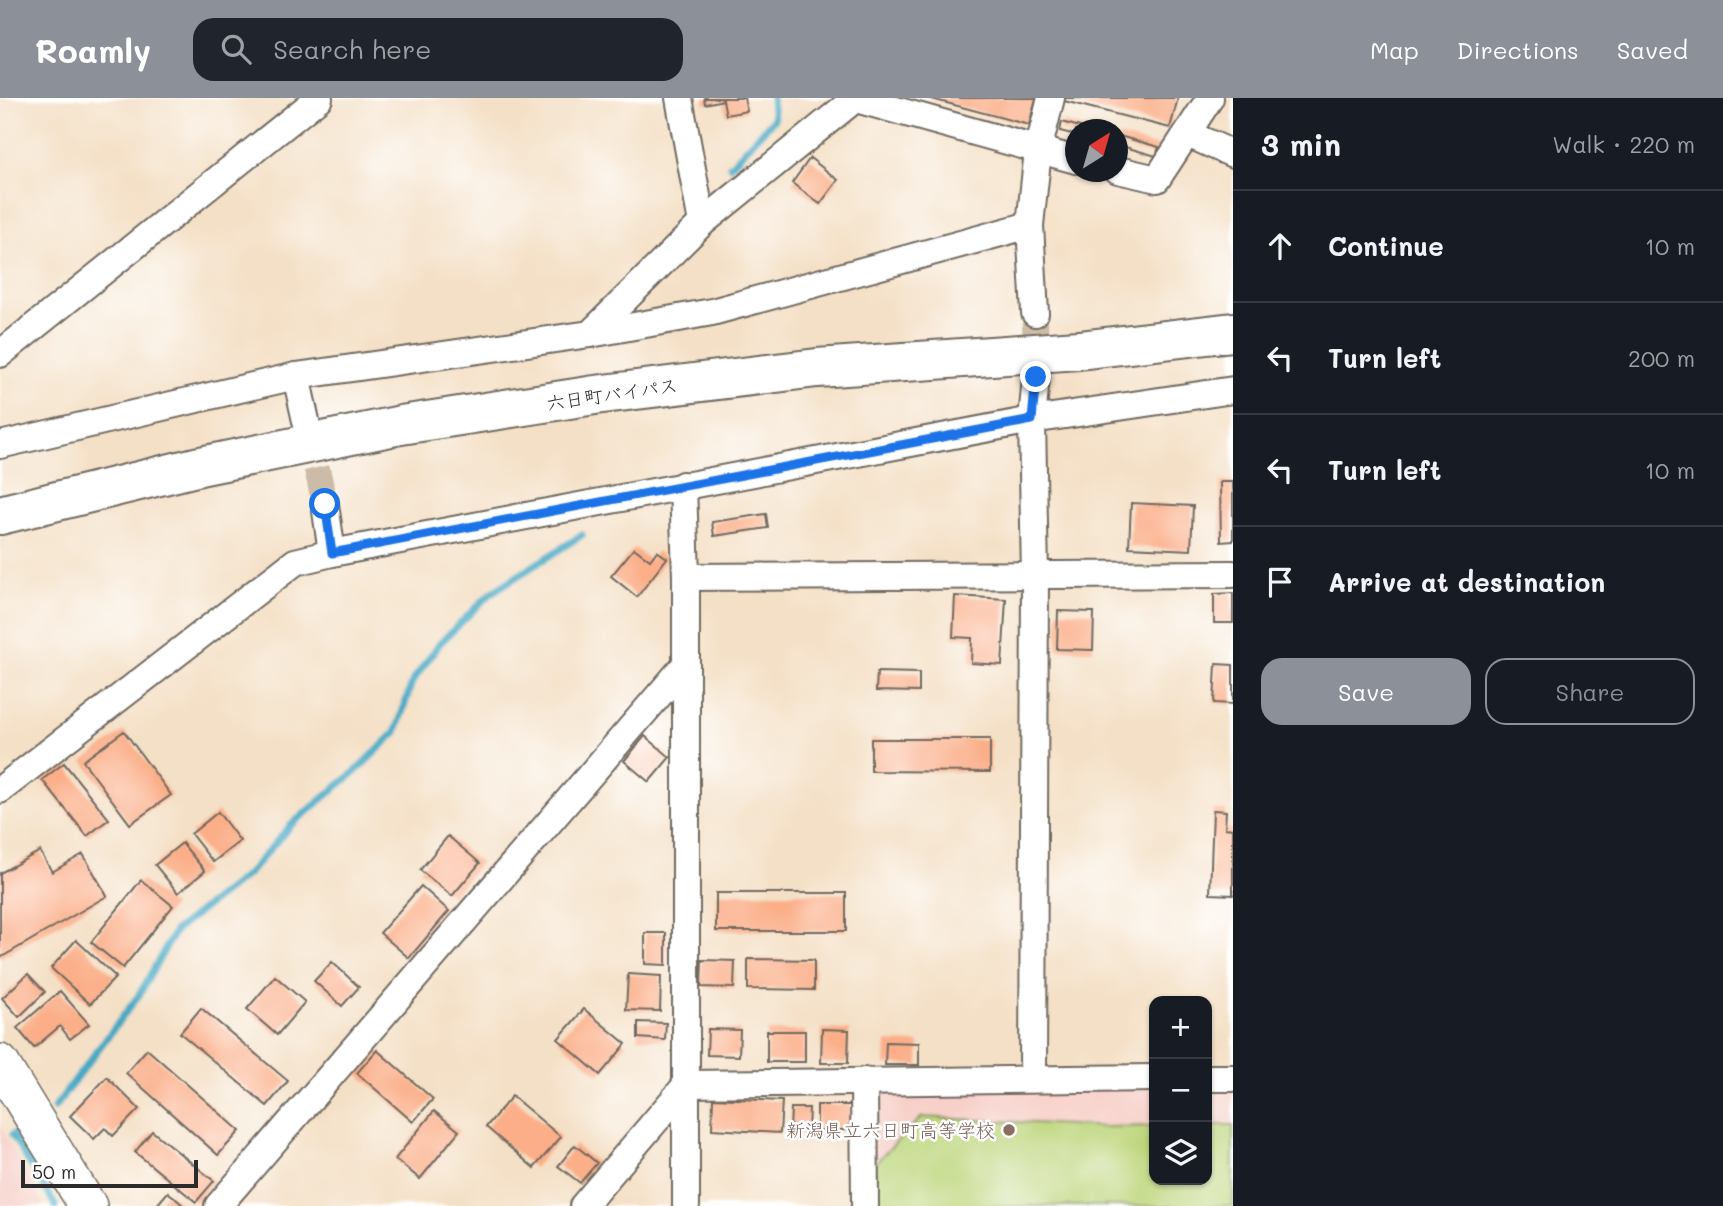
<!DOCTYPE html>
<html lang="en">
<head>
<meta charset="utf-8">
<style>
	:root { --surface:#171b24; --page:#20242c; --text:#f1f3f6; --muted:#9ea1a6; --line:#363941; --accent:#8c9099 }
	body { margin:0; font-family:Mali,"Klee One",sans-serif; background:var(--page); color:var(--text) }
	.controls { position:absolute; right:21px; bottom:21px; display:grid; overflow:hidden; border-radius:14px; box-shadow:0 2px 5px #0004 }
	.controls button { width:63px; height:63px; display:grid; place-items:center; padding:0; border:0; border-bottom:2px solid var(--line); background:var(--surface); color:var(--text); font:35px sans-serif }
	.compass { position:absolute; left:1065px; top:21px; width:63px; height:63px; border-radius:50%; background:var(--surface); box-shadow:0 2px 5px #0004; rotate:37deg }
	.scale { position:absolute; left:21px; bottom:18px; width:177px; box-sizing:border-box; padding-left:7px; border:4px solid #2b2b2b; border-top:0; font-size:19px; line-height:24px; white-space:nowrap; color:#2b2b2b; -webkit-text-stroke:5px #fff; paint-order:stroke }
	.stop { position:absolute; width:21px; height:21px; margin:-16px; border:5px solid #1a73e8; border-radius:50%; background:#fff }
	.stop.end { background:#1a73e8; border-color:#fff; box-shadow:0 2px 7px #0008 }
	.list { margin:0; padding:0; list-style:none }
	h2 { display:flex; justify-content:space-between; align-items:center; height:91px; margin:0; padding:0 28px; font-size:30px }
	h2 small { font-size:23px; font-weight:400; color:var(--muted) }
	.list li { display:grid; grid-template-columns:46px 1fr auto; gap:21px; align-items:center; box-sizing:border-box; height:112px; padding:0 28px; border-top:2px solid var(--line) }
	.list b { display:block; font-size:26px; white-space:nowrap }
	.list em { font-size:23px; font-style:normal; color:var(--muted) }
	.actions { display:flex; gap:14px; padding:21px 28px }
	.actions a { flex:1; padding:16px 0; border:2px solid var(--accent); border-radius:21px; text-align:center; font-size:24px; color:var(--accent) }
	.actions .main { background:var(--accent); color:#fff }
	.icon { flex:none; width:38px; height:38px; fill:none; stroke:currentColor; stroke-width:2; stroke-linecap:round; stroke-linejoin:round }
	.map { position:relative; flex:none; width:1233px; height:1108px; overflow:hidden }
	header { display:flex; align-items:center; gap:42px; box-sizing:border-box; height:98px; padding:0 35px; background:var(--accent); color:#fff }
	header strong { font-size:33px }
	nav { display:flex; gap:38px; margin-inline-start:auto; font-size:24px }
	.search { width:490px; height:63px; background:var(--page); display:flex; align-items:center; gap:18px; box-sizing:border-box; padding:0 24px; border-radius:21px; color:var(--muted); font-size:26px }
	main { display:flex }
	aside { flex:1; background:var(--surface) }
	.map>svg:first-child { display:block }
</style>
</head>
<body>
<header>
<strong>Roamly</strong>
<div class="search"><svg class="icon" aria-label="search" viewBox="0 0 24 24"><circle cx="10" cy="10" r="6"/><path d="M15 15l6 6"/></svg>Search here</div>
<nav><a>Map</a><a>Directions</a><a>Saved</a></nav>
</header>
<main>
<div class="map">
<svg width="1233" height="1108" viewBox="0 0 1233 1108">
	<rect width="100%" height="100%" fill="#fff"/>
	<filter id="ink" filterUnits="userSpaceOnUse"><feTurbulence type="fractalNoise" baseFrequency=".0143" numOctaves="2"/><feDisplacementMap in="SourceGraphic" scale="14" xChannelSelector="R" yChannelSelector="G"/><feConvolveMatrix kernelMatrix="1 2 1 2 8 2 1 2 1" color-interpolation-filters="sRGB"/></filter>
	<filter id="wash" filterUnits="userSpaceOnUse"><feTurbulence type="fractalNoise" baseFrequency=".00686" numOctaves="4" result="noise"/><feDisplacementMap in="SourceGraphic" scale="28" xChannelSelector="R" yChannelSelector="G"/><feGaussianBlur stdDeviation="1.57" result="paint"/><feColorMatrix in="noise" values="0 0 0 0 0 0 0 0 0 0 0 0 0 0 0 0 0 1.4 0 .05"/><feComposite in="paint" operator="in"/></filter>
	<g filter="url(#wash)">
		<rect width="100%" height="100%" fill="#f4e0c6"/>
		<g fill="#f7d0c9">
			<polygon points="1154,980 1154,1082 1207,1082 1207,980 1233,980 1233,1108 865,1108 864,983"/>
			<polygon points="0,1028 44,1108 0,1108"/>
		</g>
		<polygon fill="#bdd57a" stroke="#748052" stroke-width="2" points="922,1019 1106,1029 1154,1028 1154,1082 1207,1082 1207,1027 1233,1027 1233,1108 876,1108 875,1065"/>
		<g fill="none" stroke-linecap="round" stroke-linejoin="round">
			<g stroke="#45a9c5" stroke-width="7">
				<polyline points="730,68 774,21 772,0"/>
				<polyline points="54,1010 139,897 175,833 248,776 291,727 355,674 396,634 412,584 440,545 491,495 582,437"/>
				<polyline points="17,1034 12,1037 56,1108"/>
			</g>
		</g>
		<g id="blocks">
			<g fill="#fbae88">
				<polygon points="704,0 744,0 747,13 726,17 723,2 705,6"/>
				<polygon points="928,0 1036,0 1029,27"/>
				<polygon points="1065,0 1178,0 1170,30 1064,3"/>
				<polygon points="1062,24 1087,31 1087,32 1076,32 1076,37 1060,33"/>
				<polygon points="1119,38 1159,49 1156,58 1118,47"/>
				<polygon points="810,60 838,82 820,106 792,85"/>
				<polygon points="1220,384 1233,384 1233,443 1221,444"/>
				<polygon points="1131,405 1193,408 1191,452 1129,449"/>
				<polygon points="766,416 768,430 714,438 712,424"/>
				<polygon points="634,450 650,462 657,453 667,460 637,499 611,478"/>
				<polygon points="1233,495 1233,525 1214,525 1214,496"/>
				<polygon points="955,498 1006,501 1002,567 971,565 972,540 953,539"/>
				<polygon points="1058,513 1094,514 1093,552 1057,551"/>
				<polygon points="1216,566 1233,567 1233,606 1214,605"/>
				<polygon points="877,574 919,575 919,594 876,593"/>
				<polygon points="124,633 171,697 130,726 83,663"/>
				<polygon points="645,638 670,659 649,684 624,663"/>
				<polygon points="871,641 990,641 990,674 871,673"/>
				<polygon points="64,665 109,721 87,738 42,682"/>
				<polygon points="1213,712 1226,713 1225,730 1233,731 1233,797 1210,796"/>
				<polygon points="218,714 240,743 213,764 191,736"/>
				<polygon points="448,738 480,765 452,798 420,772"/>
				<polygon points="182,745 205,773 178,795 155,767"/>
				<polygon points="40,753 52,774 83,756 107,798 0,860 0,775"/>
				<polygon points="141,782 173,808 123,870 91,844"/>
				<polygon points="421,788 449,813 409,860 380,835"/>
				<rect x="716" y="795" width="130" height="38"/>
				<polygon points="645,835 666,835 666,867 645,866"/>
				<polygon points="76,842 116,879 90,906 51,870"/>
				<polygon points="748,861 814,862 814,892 748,891"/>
				<polygon points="702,862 735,863 734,890 701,889"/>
				<polygon points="332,864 359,889 342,908 314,883"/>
				<polygon points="28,876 45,894 19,919 2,900"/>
				<polygon points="628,876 661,878 660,913 626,912"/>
				<polygon points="275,878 305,904 277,937 247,911"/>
				<polygon points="60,893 89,926 70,941 60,928 34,950 17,930"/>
				<polygon points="201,910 288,983 267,1008 180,935"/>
				<polygon points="584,911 626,946 600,977 558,941"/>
				<polygon points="638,924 666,925 665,942 638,940"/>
				<polygon points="708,931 740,932 739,958 707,957"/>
				<polygon points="822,931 849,932 848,965 821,965"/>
				<rect x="767" y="933" width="38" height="31"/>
				<polygon points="886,944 919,945 919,967 885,967"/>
				<polygon points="147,951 240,1033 218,1057 126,975"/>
				<polygon points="377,952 433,1001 413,1024 357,975"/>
				<polygon points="107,979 139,1011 113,1038 105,1030 94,1041 70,1018"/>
				<polygon points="512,998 561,1039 534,1070 486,1029"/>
				<polygon points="713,1000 782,1003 780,1035 712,1031"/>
				<rect x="817" y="1007" width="34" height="25"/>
				<polygon points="791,1010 809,1010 808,1034 790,1033"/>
				<polygon points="434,1013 459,1033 420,1081 395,1061"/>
				<polygon points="152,1033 214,1083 196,1104 135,1054"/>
				<polygon points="575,1047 597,1065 580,1085 558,1068"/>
				<polygon points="168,1094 184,1108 156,1108"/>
			</g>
		</g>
	</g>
	<g filter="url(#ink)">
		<use href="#blocks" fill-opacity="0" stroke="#716a61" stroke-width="2"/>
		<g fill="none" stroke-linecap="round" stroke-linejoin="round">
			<g stroke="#ccbca7" stroke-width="26" stroke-dasharray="26 13" stroke-linecap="butt">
				<polyline points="1035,215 1036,272"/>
				<polyline points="308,332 325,406"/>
			</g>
			<defs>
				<g id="street">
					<polyline points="679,0 702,125"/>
					<polyline points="856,1 1076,62"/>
					<polyline points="1188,36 1233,56"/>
					<polyline points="1118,72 1157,81 1210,0"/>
					<polyline points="1035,215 1030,127 1038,53 1051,0"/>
					<polyline points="590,236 702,125 856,0"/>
					<polyline points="0,256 319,0"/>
					<polyline points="296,278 308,332"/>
					<polyline points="0,347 296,278 590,236 712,214 1030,127"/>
					<polyline points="683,387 686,479 686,1108"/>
					<polyline points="325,406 332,455"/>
					<polyline points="686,479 1233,476"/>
					<polyline points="0,692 295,464 332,455 1032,322 1233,292"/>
					<polyline points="1033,980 1035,478 1032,322 1036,279"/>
					<polyline points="1207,980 1233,980"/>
					<polyline points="864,983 865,1108"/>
					<polyline points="218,1108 686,566"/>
					<polyline points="583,1108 687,986 1154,980"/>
				</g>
				<polyline id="secondary" points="0,965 88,1108"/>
				<polyline id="highway" points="0,417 200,368 401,327 595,297 817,270 1079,252 1233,234"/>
			</defs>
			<use href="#street" stroke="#716a61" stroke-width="30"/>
			<use href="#secondary" stroke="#716a61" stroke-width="40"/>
			<use href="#highway" stroke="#716a61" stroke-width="42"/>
			<use href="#street" stroke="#fff" stroke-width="26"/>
			<use href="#secondary" stroke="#fff" stroke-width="37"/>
			<use href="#highway" stroke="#fff" stroke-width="38"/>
		</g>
	</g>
	<g fill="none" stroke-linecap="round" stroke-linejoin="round" filter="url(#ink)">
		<polyline stroke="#1a73e8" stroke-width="9" points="325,406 332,455 1032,322 1036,279"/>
	</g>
	<circle fill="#8d6e63" stroke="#fff" stroke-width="2.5" cx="1009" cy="1032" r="7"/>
	<g text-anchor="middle" stroke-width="5" stroke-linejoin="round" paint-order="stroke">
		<g font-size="19" fill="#2b2b2b" stroke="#fff">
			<text transform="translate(612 296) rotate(-8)" y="7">六日町バイパス</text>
		</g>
		<g font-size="19" fill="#785e54" stroke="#fff" text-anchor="end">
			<text x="995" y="1039">新潟県立六日町高等学校</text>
		</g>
	</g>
</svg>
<div class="controls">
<button>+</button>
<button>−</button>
<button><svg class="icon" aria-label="layers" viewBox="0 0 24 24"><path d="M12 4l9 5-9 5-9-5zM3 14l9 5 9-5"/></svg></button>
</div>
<svg class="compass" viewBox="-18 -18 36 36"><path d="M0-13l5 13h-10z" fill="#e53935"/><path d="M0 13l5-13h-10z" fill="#9ea1a6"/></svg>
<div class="scale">50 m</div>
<div class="stop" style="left:325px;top:406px"></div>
<div class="stop end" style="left:1036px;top:279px"></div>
</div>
<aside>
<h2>3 min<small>Walk · 220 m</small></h2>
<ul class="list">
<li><svg class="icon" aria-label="ahead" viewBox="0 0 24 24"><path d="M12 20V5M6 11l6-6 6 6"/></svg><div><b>Continue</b></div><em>10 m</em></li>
<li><svg class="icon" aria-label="left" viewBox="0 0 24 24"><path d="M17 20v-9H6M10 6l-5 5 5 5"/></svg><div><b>Turn left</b></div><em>200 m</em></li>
<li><svg class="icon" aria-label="left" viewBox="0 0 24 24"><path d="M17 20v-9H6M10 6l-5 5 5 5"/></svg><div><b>Turn left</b></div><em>10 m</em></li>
<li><svg class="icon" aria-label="arrive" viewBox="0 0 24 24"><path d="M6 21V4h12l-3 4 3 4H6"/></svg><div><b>Arrive at destination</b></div></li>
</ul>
<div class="actions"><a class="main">Save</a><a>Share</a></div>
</aside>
</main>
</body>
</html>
